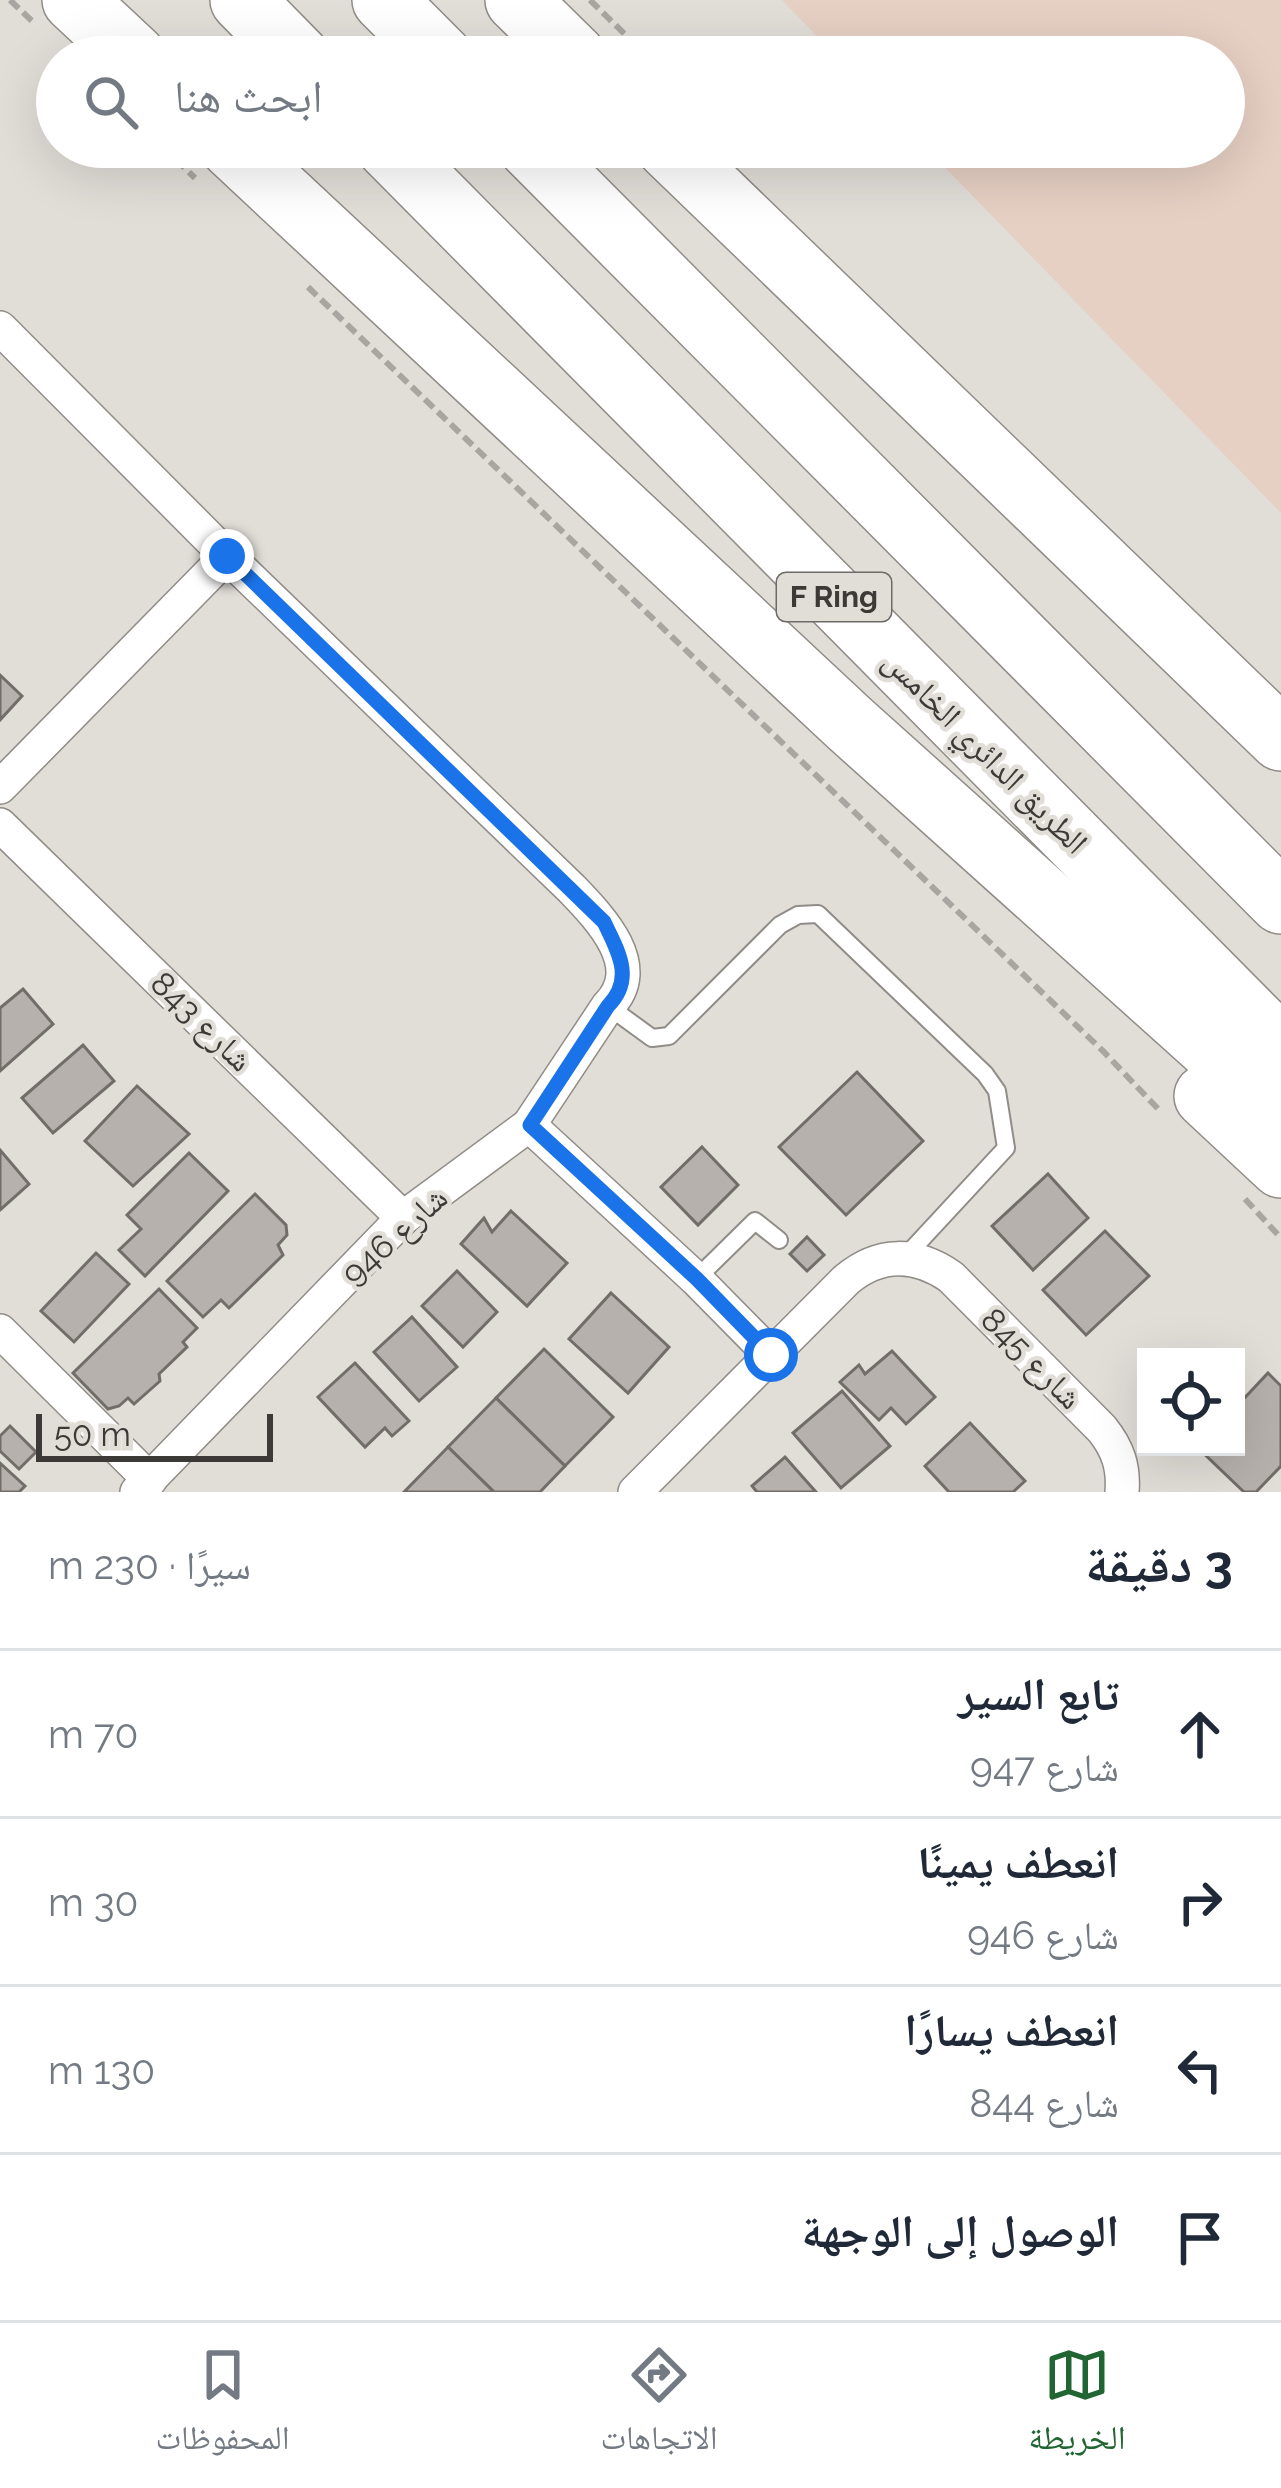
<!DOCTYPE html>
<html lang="ar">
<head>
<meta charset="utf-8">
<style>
	:root { --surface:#fff; --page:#f2f2f3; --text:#1f2937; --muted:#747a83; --line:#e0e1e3; --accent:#216632 }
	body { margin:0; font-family:Raleway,"Noto Naskh Arabic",sans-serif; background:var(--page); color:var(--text); direction:rtl }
	.controls { position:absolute; right:36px; bottom:36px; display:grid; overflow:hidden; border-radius:0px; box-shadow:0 12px 48px #0002 }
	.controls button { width:108px; height:108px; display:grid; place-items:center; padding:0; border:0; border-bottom:3px solid var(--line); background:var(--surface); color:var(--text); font:60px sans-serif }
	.scale { position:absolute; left:36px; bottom:30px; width:237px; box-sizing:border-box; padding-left:12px; border:6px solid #3b3a37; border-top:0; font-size:33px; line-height:42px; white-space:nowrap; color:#3b3a37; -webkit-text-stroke:9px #e1ded8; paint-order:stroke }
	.stop { position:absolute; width:36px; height:36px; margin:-27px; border:9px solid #1a73e8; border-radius:50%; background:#fff }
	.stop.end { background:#1a73e8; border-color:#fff; box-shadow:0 3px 12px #0008 }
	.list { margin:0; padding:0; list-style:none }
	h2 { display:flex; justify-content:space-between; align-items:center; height:156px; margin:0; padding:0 48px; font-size:51px }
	h2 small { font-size:39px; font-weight:400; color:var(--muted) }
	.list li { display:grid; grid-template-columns:78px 1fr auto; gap:36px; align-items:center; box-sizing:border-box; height:168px; padding:0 48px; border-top:3px solid var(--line) }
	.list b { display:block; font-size:45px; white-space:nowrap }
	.list p { margin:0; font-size:39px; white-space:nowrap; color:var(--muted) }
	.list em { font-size:39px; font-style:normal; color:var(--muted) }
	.icon { flex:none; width:66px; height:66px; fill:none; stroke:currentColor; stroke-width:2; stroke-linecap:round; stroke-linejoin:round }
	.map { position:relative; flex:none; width:1281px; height:1492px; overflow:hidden; direction:ltr }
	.search { position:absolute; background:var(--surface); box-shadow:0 12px 48px #0002; left:36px; right:36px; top:36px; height:132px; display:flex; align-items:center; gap:30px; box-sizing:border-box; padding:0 42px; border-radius:66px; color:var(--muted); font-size:45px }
	.sheet { height:828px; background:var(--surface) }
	nav { display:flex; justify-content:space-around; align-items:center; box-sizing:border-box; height:168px; border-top:3px solid var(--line); background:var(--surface); font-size:33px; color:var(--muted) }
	nav a { display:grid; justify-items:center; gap:6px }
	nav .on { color:var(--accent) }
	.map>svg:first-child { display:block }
</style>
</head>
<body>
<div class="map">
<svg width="1281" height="1492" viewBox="0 0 1281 1492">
	<rect width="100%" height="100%" fill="#e1ded8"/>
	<polygon fill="#e6cfc3" points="782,0 1281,0 1281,513 925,147 1224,147 1224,57 837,57"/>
	<g fill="#b7b1ad" stroke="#726d69" stroke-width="3">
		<polygon points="0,675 22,696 0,720"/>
		<polygon points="23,989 53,1024 0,1071 0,1008"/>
		<polygon points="83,1045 114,1081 53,1133 22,1098"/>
		<polygon points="857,1072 923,1141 846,1215 779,1147"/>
		<polygon points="137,1086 189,1134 133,1186 85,1141"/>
		<polygon points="702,1147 738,1185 698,1225 661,1187"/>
		<polygon points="0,1150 29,1184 0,1210"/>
		<polygon points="189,1153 228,1191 145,1276 119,1250 141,1229 127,1215"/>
		<polygon points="1048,1174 1088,1218 1033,1270 992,1226"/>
		<polygon points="255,1194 286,1225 287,1235 278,1245 283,1255 229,1308 221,1300 203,1317 167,1281"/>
		<polygon points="511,1211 567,1263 527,1306 461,1244 484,1218 492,1232"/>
		<polygon points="1105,1231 1149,1276 1086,1335 1043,1290"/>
		<polygon points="807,1237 824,1255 807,1271 790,1254"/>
		<polygon points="96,1253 129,1284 74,1342 41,1311"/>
		<polygon points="457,1271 497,1312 463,1347 422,1306"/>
		<polygon points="159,1289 197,1328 183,1342 187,1347 159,1374 160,1381 134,1404 128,1398 119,1406 108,1409 73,1373"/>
		<polygon points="611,1293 669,1347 628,1393 569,1339"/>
		<polygon points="412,1317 457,1367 419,1401 374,1352"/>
		<polygon points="544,1349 613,1417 565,1466 496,1398"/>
		<polygon points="892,1351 935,1397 906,1424 891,1408 879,1420 840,1382 859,1365 865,1374"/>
		<polygon points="355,1363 409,1421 392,1436 385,1428 365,1447 318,1397"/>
		<polygon points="1268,1373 1281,1386 1281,1466 1256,1492 1244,1492 1197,1447 1236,1447 1236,1407"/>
		<polygon points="842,1391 890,1446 841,1488 793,1433"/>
		<polygon points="496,1398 565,1466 540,1492 494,1492 448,1447"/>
		<polygon points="970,1423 1025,1481 1013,1492 949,1492 925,1466"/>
		<polygon points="10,1426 36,1452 19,1469 0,1451 0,1436"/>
		<polygon points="448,1447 494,1492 404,1492"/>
		<polygon points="785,1457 816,1492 757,1492 752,1486"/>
		<polygon points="0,1463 25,1486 19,1492 0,1492"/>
	</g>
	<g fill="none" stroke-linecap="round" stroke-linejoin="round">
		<defs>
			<g id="lane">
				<polyline points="608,1006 652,1038 669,1036 780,925 798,915 818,914 985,1074 997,1091 1006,1148 905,1257"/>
				<polyline points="696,1279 755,1221 779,1240"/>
			</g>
			<g id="street">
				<path d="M0,328L227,556L572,889C601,919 647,967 608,1006L529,1125L403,1218L137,1492"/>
				<polyline points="0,787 227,556"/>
				<polyline points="0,825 403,1218"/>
				<polyline points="529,1125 696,1279 771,1355"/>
				<polyline points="0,1331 150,1480"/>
				<path d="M635,1492L846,1280C879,1252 915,1252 951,1277L1102,1429C1118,1449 1124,1467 1122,1492"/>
			</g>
			<g id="highway">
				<polyline points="74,0 135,57"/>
				<polyline points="242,0 298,57"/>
				<polyline points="384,0 441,57"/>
				<polyline points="517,0 575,57"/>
				<polyline points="232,147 849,723 1281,1111"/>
				<polyline points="388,147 1281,1048"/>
				<polyline points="530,147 1281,902"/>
				<polyline points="668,147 1281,739"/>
				<polyline points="1206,1096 1281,1166"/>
			</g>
		</defs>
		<use href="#lane" stroke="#908c87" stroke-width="20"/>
		<use href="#street" stroke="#908c87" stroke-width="36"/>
		<use href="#highway" stroke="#908c87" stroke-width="66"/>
		<g stroke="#a9a6a1" stroke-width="6" stroke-dasharray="12 6" stroke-linecap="butt">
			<polyline points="10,0 33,22"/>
			<polyline points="590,0 648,57"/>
			<polyline points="163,147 195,178"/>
			<polyline points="308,287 1104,1052 1161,1112"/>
			<polyline points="1245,1199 1281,1238"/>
		</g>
		<use href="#lane" stroke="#fff" stroke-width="16"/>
		<use href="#street" stroke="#fff" stroke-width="33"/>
		<use href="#highway" stroke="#fff" stroke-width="63"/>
	</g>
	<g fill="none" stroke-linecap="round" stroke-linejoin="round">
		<path stroke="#1a73e8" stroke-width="15" d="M227,556L604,922C618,951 635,979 608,1006L530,1125L697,1279L771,1355"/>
	</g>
	<g text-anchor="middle" stroke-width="9" stroke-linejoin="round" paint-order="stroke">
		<rect fill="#e1ded8" stroke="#6d6b67" stroke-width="3" x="777" y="573" width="114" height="48" rx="9"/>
		<g font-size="30" font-weight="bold" fill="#3b3a37">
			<text x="834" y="607">F Ring</text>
		</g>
		<g font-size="33" fill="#3b3a37" stroke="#e1ded8">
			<text transform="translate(986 751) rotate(45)" y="12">الطريق الدائري الخامس</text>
			<text transform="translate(202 1021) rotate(44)" y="12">شارع 843</text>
			<text transform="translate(394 1235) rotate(-42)" y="12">شارع 946</text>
			<text transform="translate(1032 1358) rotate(45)" y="12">شارع 845</text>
		</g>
	</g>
</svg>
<div class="controls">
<button><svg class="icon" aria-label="locate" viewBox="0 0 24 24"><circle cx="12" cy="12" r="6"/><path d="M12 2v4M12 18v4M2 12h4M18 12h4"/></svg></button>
</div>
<div class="scale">50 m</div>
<div class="stop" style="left:771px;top:1355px"></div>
<div class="stop end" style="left:227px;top:556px"></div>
<div class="search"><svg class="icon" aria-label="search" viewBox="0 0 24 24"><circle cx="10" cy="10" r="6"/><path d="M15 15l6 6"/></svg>ابحث هنا</div>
</div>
<section class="sheet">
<h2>3 دقيقة<small>سيرًا · 230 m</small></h2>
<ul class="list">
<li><svg class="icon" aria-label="ahead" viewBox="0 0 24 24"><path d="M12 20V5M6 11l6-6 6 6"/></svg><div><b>تابع السير</b><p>شارع 947</p></div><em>70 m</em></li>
<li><svg class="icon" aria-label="right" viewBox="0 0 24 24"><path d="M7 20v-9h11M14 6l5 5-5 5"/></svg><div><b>انعطف يمينًا</b><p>شارع 946</p></div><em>30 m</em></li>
<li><svg class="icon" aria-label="left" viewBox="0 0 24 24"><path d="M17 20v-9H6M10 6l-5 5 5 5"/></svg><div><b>انعطف يسارًا</b><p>شارع 844</p></div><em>130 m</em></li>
<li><svg class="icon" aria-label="arrive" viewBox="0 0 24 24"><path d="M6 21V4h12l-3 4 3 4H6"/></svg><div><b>الوصول إلى الوجهة</b></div></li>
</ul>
</section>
<nav>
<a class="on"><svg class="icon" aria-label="map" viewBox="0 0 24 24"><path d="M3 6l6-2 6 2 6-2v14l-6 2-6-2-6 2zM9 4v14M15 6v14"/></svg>الخريطة</a>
<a><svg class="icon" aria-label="directions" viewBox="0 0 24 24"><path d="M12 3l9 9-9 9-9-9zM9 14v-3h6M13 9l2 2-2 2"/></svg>الاتجاهات</a>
<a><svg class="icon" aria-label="saved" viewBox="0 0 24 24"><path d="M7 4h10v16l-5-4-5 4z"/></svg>المحفوظات</a>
</nav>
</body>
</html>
